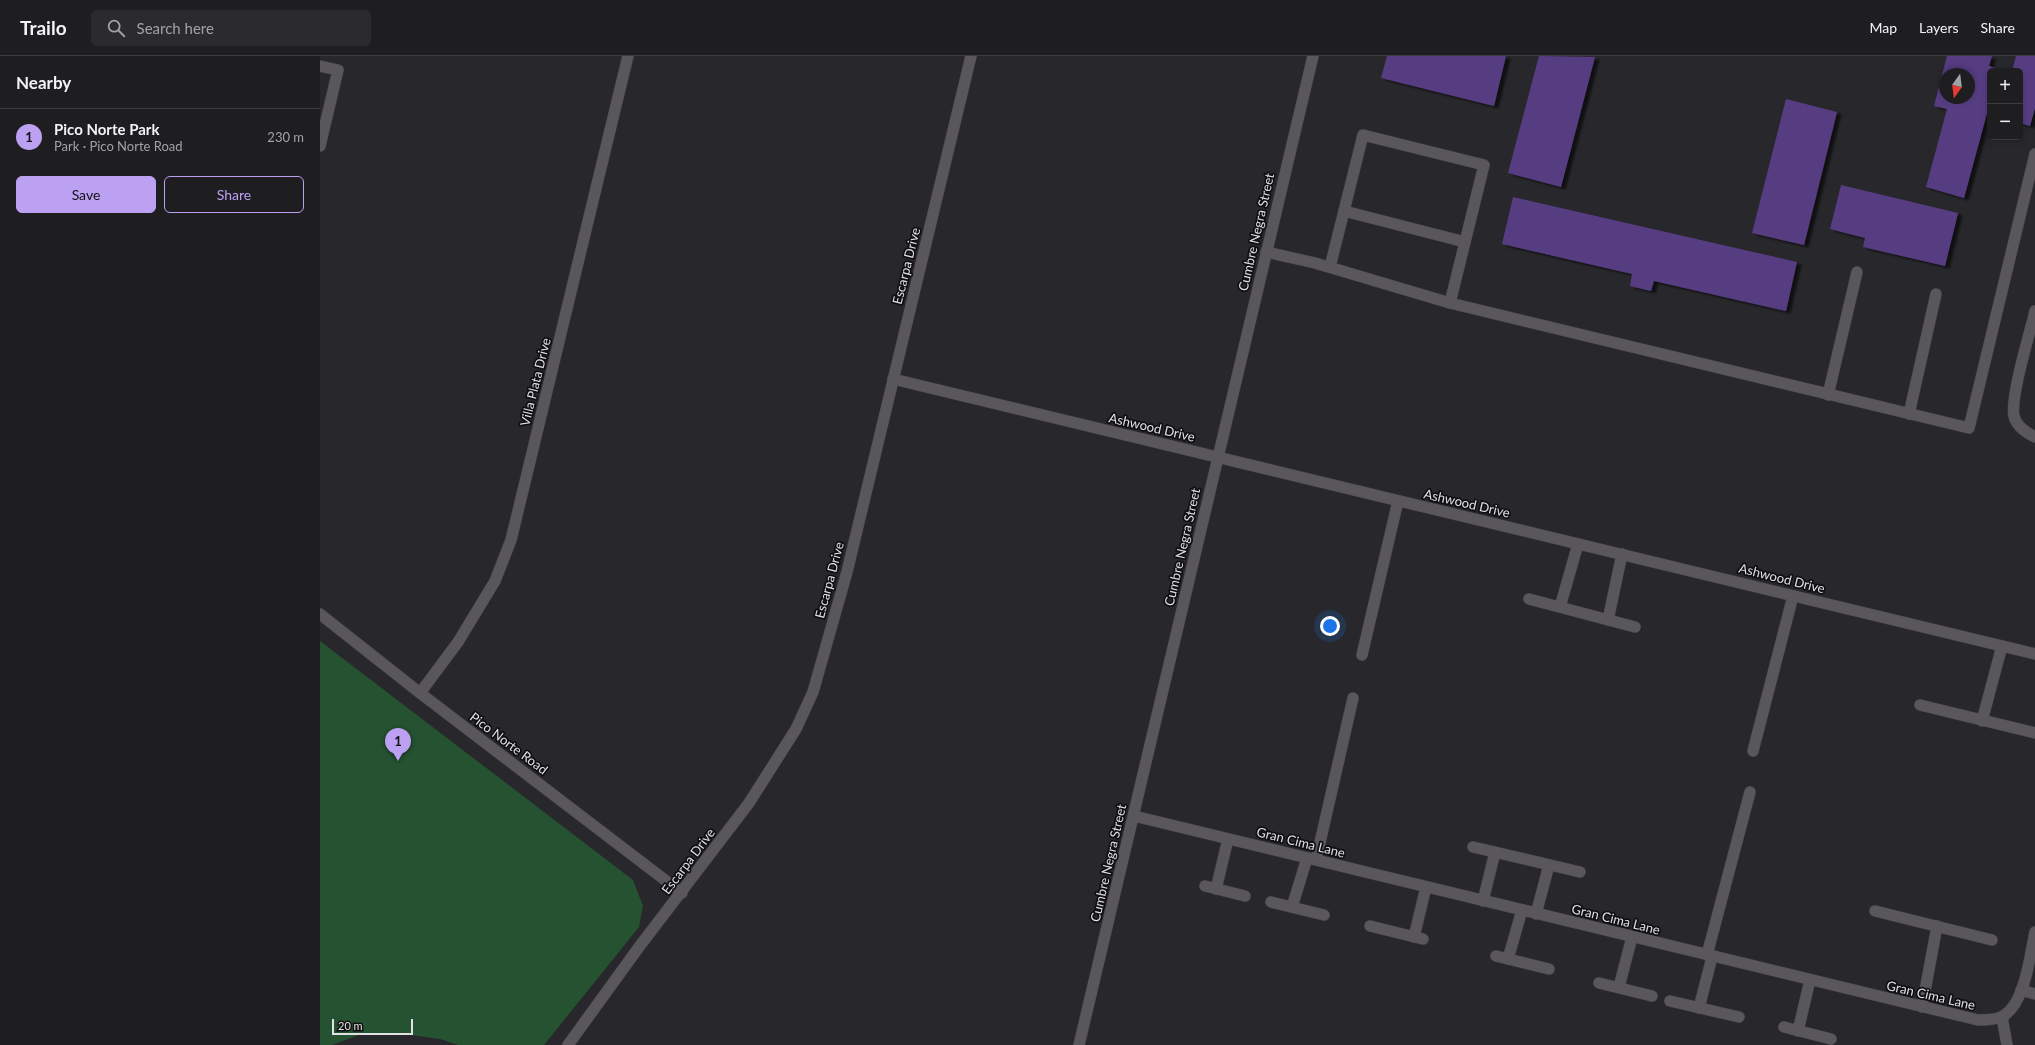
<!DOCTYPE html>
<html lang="en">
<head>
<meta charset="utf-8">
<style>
	:root { --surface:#1e1d20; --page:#2b2a2d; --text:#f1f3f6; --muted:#a1a2a5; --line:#3c3b3e; --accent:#bca0f2 }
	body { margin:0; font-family:Lato,sans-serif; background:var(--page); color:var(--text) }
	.controls { position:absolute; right:12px; top:12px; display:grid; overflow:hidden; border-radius:6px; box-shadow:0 2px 6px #0003 }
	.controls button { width:36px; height:36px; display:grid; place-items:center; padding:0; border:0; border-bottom:1px solid var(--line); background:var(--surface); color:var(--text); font:20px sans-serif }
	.compass { position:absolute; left:1619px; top:12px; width:36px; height:36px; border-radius:50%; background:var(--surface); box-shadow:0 2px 6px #0003; rotate:194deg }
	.scale { position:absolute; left:12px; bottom:10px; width:81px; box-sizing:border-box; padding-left:4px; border:2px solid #e1e0e3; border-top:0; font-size:11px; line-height:14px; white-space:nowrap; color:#e1e0e3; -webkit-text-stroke:3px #101012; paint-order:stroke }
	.you { position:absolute; left:1010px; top:570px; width:14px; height:14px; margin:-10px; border:3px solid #fff; border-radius:50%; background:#1a73e8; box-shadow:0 0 0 6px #1a73e833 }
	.badge { display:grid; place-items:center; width:26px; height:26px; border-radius:50%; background:var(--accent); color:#111; font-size:13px; font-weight:700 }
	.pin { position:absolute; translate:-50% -33px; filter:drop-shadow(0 1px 2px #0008) }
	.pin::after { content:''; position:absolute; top:21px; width:14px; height:12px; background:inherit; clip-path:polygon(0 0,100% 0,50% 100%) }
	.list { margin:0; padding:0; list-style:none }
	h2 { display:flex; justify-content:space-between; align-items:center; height:52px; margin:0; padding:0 16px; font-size:17px }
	h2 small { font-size:13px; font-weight:400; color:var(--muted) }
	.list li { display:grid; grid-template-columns:26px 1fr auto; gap:12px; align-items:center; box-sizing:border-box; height:56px; padding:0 16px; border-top:1px solid var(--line) }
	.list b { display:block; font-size:15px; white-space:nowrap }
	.list p { margin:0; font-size:13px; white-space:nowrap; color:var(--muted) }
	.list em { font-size:13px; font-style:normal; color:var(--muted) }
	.actions { display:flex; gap:8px; padding:12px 16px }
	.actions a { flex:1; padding:9px 0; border:1px solid var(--accent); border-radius:6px; text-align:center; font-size:14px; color:var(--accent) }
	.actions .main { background:var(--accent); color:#111 }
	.icon { flex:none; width:22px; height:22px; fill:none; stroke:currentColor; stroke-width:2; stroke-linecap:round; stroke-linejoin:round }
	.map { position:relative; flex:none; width:1715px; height:989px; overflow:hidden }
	header { display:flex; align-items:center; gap:24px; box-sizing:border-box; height:56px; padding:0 20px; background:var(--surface); border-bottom:1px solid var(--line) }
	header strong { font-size:19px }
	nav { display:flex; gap:22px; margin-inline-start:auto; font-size:14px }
	.search { width:280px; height:36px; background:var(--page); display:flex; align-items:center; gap:10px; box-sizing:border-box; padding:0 14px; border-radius:6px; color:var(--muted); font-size:15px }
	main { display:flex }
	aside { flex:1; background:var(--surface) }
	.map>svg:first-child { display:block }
</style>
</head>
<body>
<header>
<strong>Trailo</strong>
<div class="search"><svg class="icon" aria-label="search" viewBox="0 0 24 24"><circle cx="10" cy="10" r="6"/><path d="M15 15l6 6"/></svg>Search here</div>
<nav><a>Map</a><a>Layers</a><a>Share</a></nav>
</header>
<main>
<aside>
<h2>Nearby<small></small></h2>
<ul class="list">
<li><span class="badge">1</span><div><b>Pico Norte Park</b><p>Park · Pico Norte Road</p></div><em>230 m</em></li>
</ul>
<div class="actions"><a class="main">Save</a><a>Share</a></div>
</aside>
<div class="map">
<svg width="1715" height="989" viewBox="0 0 1715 989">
	<defs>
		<filter id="shadow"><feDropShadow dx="4.5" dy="2.5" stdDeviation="1" flood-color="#0009"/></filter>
	</defs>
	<rect width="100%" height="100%" fill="#28272b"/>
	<polygon fill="#255231" points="0,585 313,824 323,850 319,871 224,989 138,989 120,983 76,977 39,979 12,989 0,989"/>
	<g fill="#573d82" fill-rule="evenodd" filter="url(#shadow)">
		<polygon points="1067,0 1186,0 1174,50 1061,22"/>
		<polygon points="1219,0 1275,1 1241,131 1188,117"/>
		<path d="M1627,0H1672L1669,10L1679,13L1678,15H1670V46L1644,142L1606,131L1627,53L1614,50ZM1625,18H1649V42H1625Z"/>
		<polygon points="1696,0 1715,0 1715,52 1710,70 1700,67 1700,15 1692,15"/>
		<polygon points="1466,43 1517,56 1484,189 1432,177"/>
		<polygon points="1521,129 1638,157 1625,210 1543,191 1545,182 1510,173"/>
		<polygon points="1193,141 1477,206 1466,255 1334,225 1331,235 1310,230 1312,218 1182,188"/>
	</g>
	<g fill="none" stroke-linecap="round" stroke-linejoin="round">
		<defs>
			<g id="service">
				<polyline points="0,10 18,14 0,90"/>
				<polyline points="1024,155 1145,186"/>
				<polyline points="946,196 995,207 1130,247 1649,372 1715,98"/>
				<polyline points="1010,211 1043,79 1164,109 1130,247"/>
				<path d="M1715,255C1710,277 1690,341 1694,360C1696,370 1707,377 1715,381"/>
				<polyline points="1508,339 1537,216"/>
				<polyline points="1589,358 1616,238"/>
				<polyline points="1209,543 1315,571"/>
				<polyline points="1240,551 1258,488"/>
				<polyline points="1288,564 1302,498"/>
				<polyline points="1042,599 1078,445"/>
				<polyline points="1600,649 1715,677"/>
				<polyline points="1662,665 1682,590"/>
				<polyline points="1433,695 1473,540"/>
				<polyline points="1153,791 1260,816"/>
				<polyline points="996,804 1033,642"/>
				<polyline points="885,830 925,840"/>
				<polyline points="896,833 908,783"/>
				<polyline points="1163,845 1175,796"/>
				<polyline points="951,846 1004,859"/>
				<polyline points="972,851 987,802"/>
				<polyline points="1555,855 1672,884"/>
				<polyline points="1216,858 1229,809"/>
				<polyline points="1050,870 1103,883"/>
				<polyline points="1094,881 1106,831"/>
				<polyline points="1387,899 1430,736"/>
				<polyline points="1176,900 1229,913"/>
				<polyline points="1188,903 1202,854"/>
				<polyline points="1279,927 1332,940"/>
				<polyline points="1299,931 1312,881"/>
				<polyline points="1701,934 1715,938"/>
				<polyline points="1350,945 1419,961"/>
				<polyline points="1602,951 1617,870"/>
				<polyline points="1379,952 1392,901"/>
				<polyline points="1682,961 1687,989"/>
				<polyline points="1464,971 1511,983"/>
				<polyline points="1478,975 1490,924"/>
			</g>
			<g id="minor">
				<polyline points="573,323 1715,598"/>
				<polyline points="0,558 100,637 362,837"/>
				<polyline points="100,637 138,586 175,525 191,484 308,0"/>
				<path d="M814,760L1658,964C1666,964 1676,964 1683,960C1705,948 1710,899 1715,876"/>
				<polyline points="248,989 319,891 429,747 476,673 493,636 527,516 651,0"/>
				<polyline points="759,989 993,0"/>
			</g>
		</defs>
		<use href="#service" stroke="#434245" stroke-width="12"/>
		<use href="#minor" stroke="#434245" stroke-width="12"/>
		<use href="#service" stroke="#59575c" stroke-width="11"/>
		<use href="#minor" stroke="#59575c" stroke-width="11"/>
	</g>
	<g text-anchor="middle" stroke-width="3.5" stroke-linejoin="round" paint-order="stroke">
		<g font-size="13" fill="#e1e0e3" stroke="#101012">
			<text transform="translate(936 176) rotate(-77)" y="5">Cumbre Negra Street</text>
			<text transform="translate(586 210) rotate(-76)" y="5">Escarpa Drive</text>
			<text transform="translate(215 326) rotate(-76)" y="5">Villa Plata Drive</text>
			<text transform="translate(832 371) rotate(13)" y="5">Ashwood Drive</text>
			<text transform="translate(1147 447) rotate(13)" y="5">Ashwood Drive</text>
			<text transform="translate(862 491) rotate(-77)" y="5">Cumbre Negra Street</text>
			<text transform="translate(1462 522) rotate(14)" y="5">Ashwood Drive</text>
			<text transform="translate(509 524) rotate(-75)" y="5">Escarpa Drive</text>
			<text transform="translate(189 687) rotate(37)" y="5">Pico Norte Road</text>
			<text transform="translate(981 786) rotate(14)" y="5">Gran Cima Lane</text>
			<text transform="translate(368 805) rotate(-53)" y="5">Escarpa Drive</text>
			<text transform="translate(788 807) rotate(-77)" y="5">Cumbre Negra Street</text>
			<text transform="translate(1296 863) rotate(14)" y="5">Gran Cima Lane</text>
			<text transform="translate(1611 939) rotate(13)" y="5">Gran Cima Lane</text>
		</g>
	</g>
</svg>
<div class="controls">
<button>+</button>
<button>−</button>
</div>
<svg class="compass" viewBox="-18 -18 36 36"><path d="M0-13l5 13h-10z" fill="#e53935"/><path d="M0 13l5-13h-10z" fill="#a1a2a5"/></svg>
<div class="scale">20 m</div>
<div class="you"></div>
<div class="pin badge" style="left:78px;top:705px">1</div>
</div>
</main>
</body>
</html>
